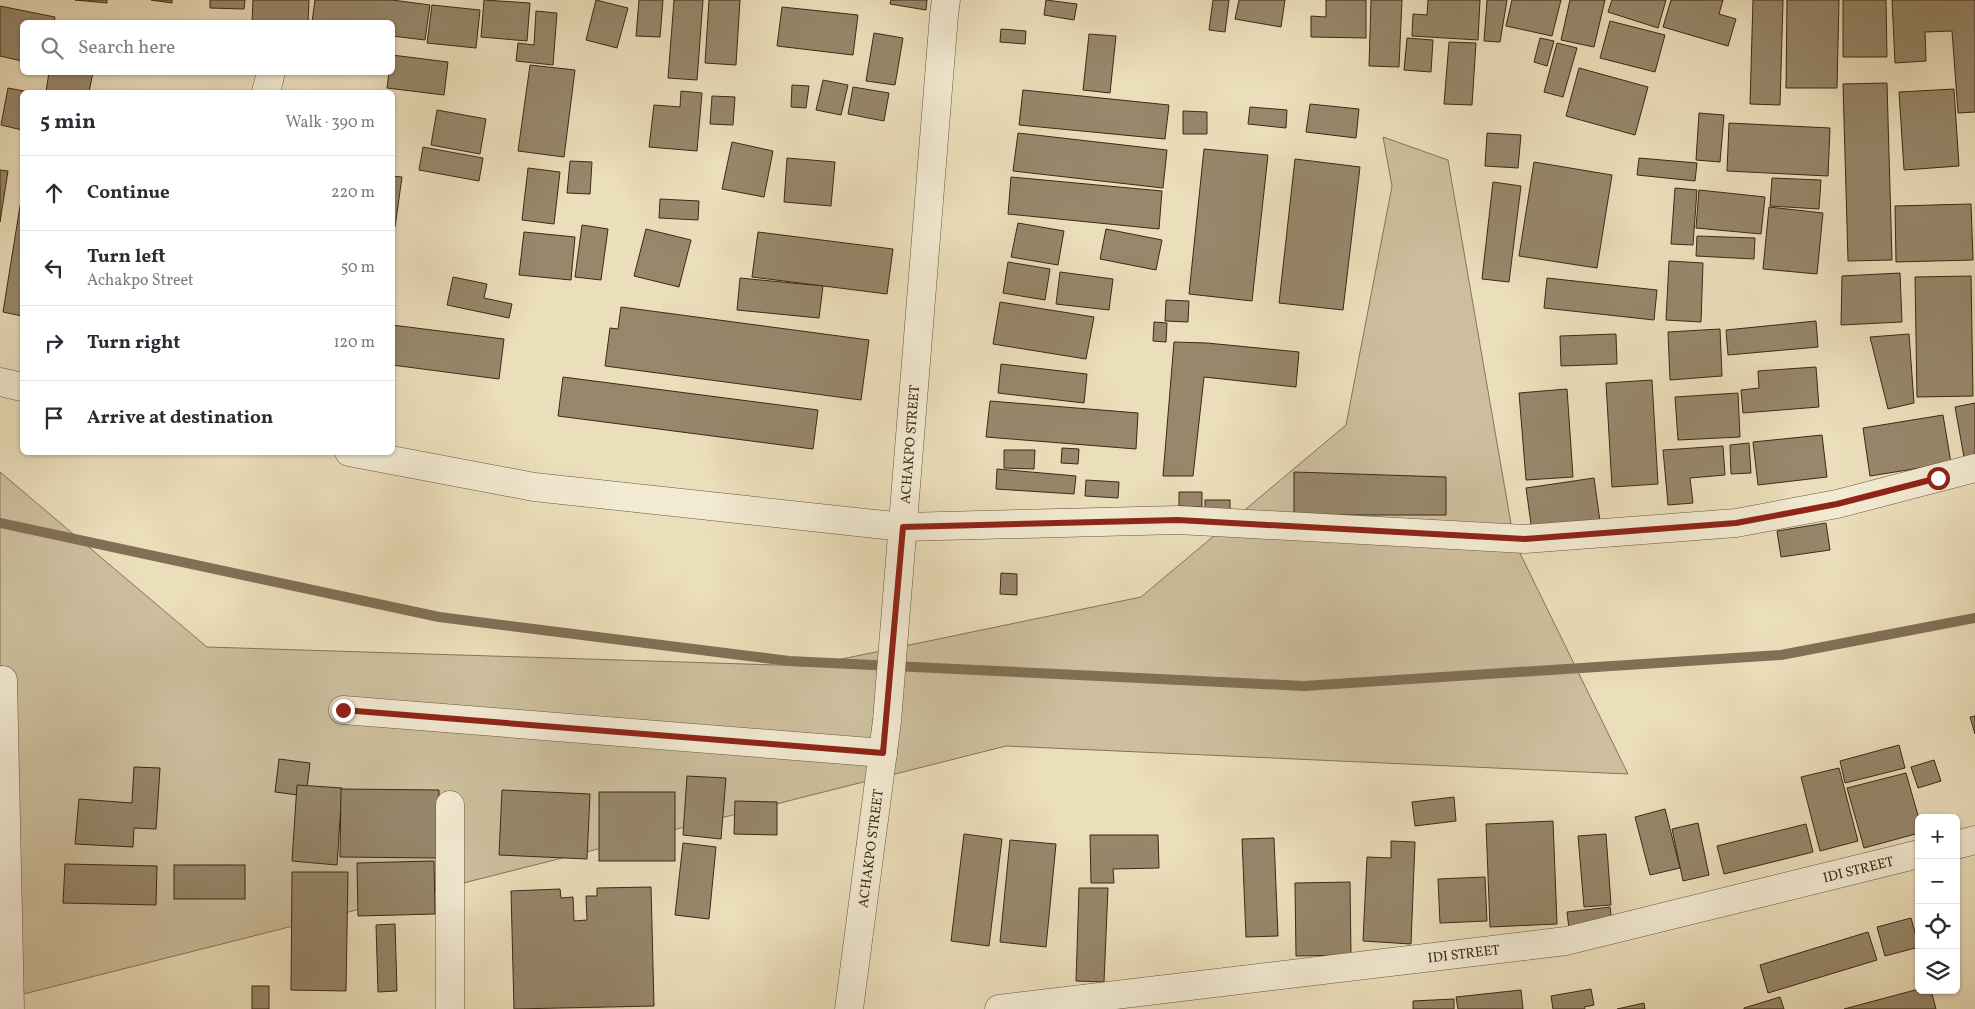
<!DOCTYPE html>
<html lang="en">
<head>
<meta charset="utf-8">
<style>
	:root { --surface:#fff; --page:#f2f2f3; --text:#2b2b33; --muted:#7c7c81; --line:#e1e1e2 }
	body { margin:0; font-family:Vollkorn,serif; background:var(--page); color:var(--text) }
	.controls { position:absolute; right:15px; bottom:15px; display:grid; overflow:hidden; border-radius:8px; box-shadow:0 1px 4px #0004 }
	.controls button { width:45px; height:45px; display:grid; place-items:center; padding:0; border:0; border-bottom:1px solid var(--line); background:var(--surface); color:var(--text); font:25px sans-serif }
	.stop { position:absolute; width:15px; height:15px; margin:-11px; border:4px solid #8f2418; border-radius:50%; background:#fff }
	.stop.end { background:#8f2418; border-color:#fff; box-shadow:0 1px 5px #0008 }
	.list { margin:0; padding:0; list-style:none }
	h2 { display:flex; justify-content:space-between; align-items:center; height:65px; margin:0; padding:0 20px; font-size:21px }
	h2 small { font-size:16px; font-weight:400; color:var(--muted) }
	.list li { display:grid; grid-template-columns:32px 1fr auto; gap:15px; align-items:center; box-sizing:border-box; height:75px; padding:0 20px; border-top:1px solid var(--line) }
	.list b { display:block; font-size:19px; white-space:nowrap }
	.list p { margin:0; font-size:16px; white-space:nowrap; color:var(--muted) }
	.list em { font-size:16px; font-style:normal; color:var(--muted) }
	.icon { flex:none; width:28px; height:28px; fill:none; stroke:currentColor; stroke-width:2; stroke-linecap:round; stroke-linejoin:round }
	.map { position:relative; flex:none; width:1975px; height:1009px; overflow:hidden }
	.search { position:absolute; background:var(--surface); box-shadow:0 1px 4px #0004; left:20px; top:20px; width:375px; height:55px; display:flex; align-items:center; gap:12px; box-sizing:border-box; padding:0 18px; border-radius:8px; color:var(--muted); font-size:19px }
	.panel { position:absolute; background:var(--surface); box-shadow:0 1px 4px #0004; left:20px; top:90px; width:375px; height:365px; border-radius:8px }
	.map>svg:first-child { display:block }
</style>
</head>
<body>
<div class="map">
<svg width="1975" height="1009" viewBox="0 0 1975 1009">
	<rect width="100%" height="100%" fill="#ebdeba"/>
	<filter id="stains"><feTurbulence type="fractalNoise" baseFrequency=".004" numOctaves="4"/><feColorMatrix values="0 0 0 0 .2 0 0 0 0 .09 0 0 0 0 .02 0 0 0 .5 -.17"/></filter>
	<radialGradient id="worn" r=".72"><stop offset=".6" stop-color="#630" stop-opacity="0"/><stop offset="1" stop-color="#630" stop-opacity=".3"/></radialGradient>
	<polygon fill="#cdbf9e" stroke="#85745a" points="1383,137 1448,160 1514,541 1628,774 1006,746 0,1000 0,472 207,647 808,666 1141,597 1346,425 1392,186"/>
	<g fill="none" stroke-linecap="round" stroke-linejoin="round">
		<polyline stroke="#827056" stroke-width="10" points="0,523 439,617 789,661 1304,686 1781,655 1975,618"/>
	</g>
	<g fill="#97876b" stroke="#3d2915">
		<polygon points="75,0 107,0 107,3"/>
		<polygon points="151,0 172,0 172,3"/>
		<polygon points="210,0 245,0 244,9 210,8"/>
		<polygon points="253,0 309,0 308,22 252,22"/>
		<polygon points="315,0 392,0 430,5 425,40 392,36 392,22 312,22"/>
		<polygon points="484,0 530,3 527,41 481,37"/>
		<polygon points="596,0 628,8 617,48 586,40"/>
		<polygon points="639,0 663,0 660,37 636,36"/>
		<polygon points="674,0 703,0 697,80 668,78"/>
		<polygon points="709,0 740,0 736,65 705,63"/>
		<polygon points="891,0 927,0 926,10 890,4"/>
		<polygon points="1046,0 1077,4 1074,20 1044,15"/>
		<polygon points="1213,0 1229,0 1225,32 1209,30"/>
		<polygon points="1239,0 1285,0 1281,27 1235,19"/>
		<polygon points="1326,0 1366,0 1366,38 1311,37 1311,16 1326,17"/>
		<polygon points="1371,0 1402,0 1399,67 1369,66"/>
		<polygon points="1428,0 1480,0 1478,40 1412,36 1413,14 1427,15"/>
		<polygon points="1487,0 1507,0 1500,42 1484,41"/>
		<polygon points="1512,0 1561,0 1552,36 1506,26"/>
		<polygon points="1570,0 1605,0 1594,47 1561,40"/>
		<polygon points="1612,0 1666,0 1658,28 1608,12"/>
		<polygon points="1671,0 1723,0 1719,14 1736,19 1728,46 1663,27"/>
		<polygon points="1753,0 1783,0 1780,105 1750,104"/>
		<polygon points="1787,0 1839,0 1837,88 1786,88"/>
		<polygon points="1843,0 1886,0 1887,57 1843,57"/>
		<polygon points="1892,0 1975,0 1975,112 1958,113 1952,31 1925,32 1926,61 1895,63"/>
		<polygon points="432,5 480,10 476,48 427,43"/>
		<polygon points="0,6 55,17 54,22 22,22 22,61 0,56"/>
		<polygon points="782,7 858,15 853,55 777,46"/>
		<polygon points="536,11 557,13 553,65 516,61 518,43 534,45"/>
		<polygon points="1610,21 1665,35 1655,72 1600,58"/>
		<polygon points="1001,29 1026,31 1025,44 1000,42"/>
		<polygon points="874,33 903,38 895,85 866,81"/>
		<polygon points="1089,34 1116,36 1110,93 1083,90"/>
		<polygon points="1407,38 1433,40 1431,72 1404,70"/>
		<polygon points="1540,38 1554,41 1547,66 1534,62"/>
		<polygon points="1449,42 1476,43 1472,105 1444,104"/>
		<polygon points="1557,43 1577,48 1563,97 1544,92"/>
		<polygon points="392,55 448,62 444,95 387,88 389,72 392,72"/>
		<polygon points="530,65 575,70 564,157 518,151"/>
		<polygon points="1579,68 1648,87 1635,135 1566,116"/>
		<polygon points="49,72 93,72 89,92 46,92"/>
		<polygon points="823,80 848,85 841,115 816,110"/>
		<polygon points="1887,83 1892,260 1848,261 1843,84"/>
		<polygon points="792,85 809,86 806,108 791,107"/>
		<polygon points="853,87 889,93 884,121 848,114"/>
		<polygon points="8,88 29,92 22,92 22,130 1,125"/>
		<polygon points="1954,89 1959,166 1904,170 1899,92"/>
		<polygon points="1023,90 1169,105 1165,139 1019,125"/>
		<polygon points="681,91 702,93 697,151 649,147 654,105 680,107"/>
		<polygon points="712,96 735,97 733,125 710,124"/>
		<polygon points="1310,104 1359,109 1356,138 1306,132"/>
		<polygon points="1250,107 1287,110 1286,128 1248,124"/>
		<polygon points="437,110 486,119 480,154 431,145"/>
		<polygon points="1183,111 1207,112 1207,134 1183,134"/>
		<polygon points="1699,113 1724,115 1720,162 1696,160"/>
		<polygon points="1729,123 1830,128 1828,176 1727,171"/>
		<polygon points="1018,133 1167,150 1163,188 1013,171"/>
		<polygon points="1487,133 1521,135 1518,168 1485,166"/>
		<polygon points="732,142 773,151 764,197 722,189"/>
		<polygon points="423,147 483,158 479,181 419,170"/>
		<polygon points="1204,149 1268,155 1252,301 1189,294"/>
		<polygon points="787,158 835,162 831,206 784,202"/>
		<polygon points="1639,158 1697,163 1695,181 1637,175"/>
		<polygon points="1295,159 1360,167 1343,310 1279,303"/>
		<polygon points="570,161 592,162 590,194 567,193"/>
		<polygon points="1534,162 1612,175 1597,268 1519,256"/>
		<polygon points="528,168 560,172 554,224 522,220"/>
		<polygon points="0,170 8,171 0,222"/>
		<polygon points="392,176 402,177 395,227 392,227"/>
		<polygon points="1011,177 1162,191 1159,229 1008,214"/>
		<polygon points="1772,178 1821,180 1819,209 1770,206"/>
		<polygon points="1493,182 1521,186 1509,282 1482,279"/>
		<polygon points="1675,188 1697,190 1693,245 1671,244"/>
		<polygon points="1699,190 1765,197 1761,234 1696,228"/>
		<polygon points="660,199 699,201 698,220 659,218"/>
		<polygon points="21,200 22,200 22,316 3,312"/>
		<polygon points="1971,204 1973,260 1896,262 1895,206"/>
		<polygon points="1769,207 1823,213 1817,274 1763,269"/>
		<polygon points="1018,223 1064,231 1058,265 1011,257"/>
		<polygon points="582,225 608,229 601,280 575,277"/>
		<polygon points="646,229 691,240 679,287 634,276"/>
		<polygon points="1106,229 1162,240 1156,270 1100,259"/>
		<polygon points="524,232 575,237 571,280 519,275"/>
		<polygon points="758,232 893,249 887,294 752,277"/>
		<polygon points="1697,236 1755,238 1754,259 1696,256"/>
		<polygon points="1669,261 1703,263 1701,322 1666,320"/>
		<polygon points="1008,262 1050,269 1045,300 1003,293"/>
		<polygon points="1060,272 1113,279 1109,310 1056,304"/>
		<polygon points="1900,273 1902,322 1841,325 1842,276"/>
		<polygon points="1971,276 1973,396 1917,397 1915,277"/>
		<polygon points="453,277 487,284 484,298 512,304 509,318 447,305"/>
		<polygon points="740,278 823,286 819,318 737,310"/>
		<polygon points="1547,278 1657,290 1654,320 1544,308"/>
		<polygon points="1166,300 1189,301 1188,322 1165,321"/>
		<polygon points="1000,302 1094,317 1086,359 993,344"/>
		<polygon points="621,307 869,340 861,400 605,366 610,328 618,329"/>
		<polygon points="1816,321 1818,347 1728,355 1726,330"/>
		<polygon points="1154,322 1167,323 1166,342 1153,341"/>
		<polygon points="392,325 504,339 499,379 392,365"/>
		<polygon points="1720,329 1722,376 1670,380 1668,332"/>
		<polygon points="1616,334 1617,364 1561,366 1560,336"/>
		<polygon points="1909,334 1914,403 1888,409 1870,337"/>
		<polygon points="1174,342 1207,343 1299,352 1296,387 1204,377 1193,476 1163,476"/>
		<polygon points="1001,364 1087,374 1084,403 998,393"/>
		<polygon points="1816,367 1819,407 1743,413 1741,390 1759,388 1758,371"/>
		<polygon points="563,377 818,410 813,449 558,416"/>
		<polygon points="1652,380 1658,484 1612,487 1606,383"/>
		<polygon points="1567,389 1573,477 1526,480 1519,393"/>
		<polygon points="1738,393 1740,437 1678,440 1675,397"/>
		<polygon points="990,401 1138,413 1136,449 986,437"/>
		<polygon points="1975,403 1975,456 1964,457 1955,407"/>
		<polygon points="1943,415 1951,463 1870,476 1863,428"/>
		<polygon points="1822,435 1827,477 1758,485 1753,442"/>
		<polygon points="1749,443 1751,473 1731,474 1730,445"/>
		<polygon points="1723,446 1725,475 1690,478 1693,503 1668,505 1663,450"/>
		<polygon points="1062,448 1079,449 1078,464 1061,463"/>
		<polygon points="1004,450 1035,450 1034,469 1004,468"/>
		<polygon points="997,469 1076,476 1074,494 996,489"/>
		<polygon points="1294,472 1446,477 1446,515 1294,515"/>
		<polygon points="1594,478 1600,521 1532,531 1526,488"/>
		<polygon points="1086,480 1119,482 1118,498 1085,496"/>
		<polygon points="1179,492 1202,492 1202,507 1179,506"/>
		<rect x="1205" y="500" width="25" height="19"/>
		<polygon points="1826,523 1830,550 1781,557 1777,531"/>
		<polygon points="1001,573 1017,574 1017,595 1000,594"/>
		<polygon points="1975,716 1975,734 1970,717"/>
		<polygon points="1899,745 1905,768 1845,783 1840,761"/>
		<polygon points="279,759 310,763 306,796 275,792"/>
		<polygon points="1934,760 1941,781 1918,788 1911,767"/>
		<polygon points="134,767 160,768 156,829 134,828 133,847 75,844 79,799 132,803"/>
		<polygon points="1839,768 1858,841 1820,851 1801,777"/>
		<polygon points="1906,773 1919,819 1919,833 1864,848 1847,788"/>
		<polygon points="687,776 726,778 721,839 683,835"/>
		<polygon points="297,785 342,788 337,865 292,861"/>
		<polygon points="341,789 439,790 439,858 340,857"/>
		<polygon points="502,790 590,794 587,859 499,855"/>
		<rect x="599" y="792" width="76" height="69"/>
		<polygon points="1454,797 1456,821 1415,826 1412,802"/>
		<polygon points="735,801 777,802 777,835 734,834"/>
		<polygon points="1665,809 1680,868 1650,875 1635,817"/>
		<polygon points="1553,821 1557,924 1490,927 1486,824"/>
		<polygon points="1698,823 1709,875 1683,881 1672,829"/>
		<polygon points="1806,824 1813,852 1724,874 1717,846"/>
		<polygon points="964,834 1002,839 989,946 951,941"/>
		<polygon points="1606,834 1611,905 1584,907 1578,836"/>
		<polygon points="1090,835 1158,835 1159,868 1113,869 1114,883 1091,883"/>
		<polygon points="1274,838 1278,936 1246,937 1242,839"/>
		<polygon points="1010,840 1056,844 1046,947 1000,942"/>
		<polygon points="1391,841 1415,842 1411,944 1363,941 1367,857 1391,858"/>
		<polygon points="683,843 716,847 709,919 675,915"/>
		<polygon points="434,861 435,914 358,916 357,863"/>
		<polygon points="65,864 157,866 156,905 63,903"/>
		<rect x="174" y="865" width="71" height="34"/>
		<polygon points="292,872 348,872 346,991 291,990"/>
		<polygon points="1485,877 1487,921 1440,923 1438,879"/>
		<polygon points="1350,882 1351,955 1296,956 1295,883"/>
		<polygon points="651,887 654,1006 514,1009 511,891 560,889 561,898 573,897 574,921 587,920 586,896 597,896 597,888"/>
		<polygon points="1079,888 1108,888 1104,982 1076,981"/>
		<polygon points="1610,907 1612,924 1569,929 1567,912"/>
		<polygon points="1911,918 1919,947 1885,956 1877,927"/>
		<polygon points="395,924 397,991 378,992 376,925"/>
		<polygon points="1868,932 1877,960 1768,993 1760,965"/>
		<rect x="252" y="986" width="17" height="23"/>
		<polygon points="1591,989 1594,1005 1584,1007 1585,1009 1553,1009 1551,996"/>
		<polygon points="1919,989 1931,990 1936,1009 1844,1009"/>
		<polygon points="1521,990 1523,1009 1458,1009 1456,997"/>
		<polygon points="1780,997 1784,1009 1744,1009 1744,1008"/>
		<polygon points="1454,999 1454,1009 1413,1009 1413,1001"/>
		<polygon points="1644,1003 1645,1009 1617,1009"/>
	</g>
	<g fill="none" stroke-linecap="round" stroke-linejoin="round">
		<defs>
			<g id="street">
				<polyline points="266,92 271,72"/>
				<polyline points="0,382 22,387"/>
				<polyline points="349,452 534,487 903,527 1178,520 1525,539 1736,523 1837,504 1975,468"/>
				<polyline points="3,680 10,1009"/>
				<polyline points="343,710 883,753"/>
				<polyline points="450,805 450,1009"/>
				<polyline points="1956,845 1975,840"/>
				<path id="s1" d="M849,1009L887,721L944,15L946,0"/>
				<path id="s2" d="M999,1009L1566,941L1919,854"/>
			</g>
		</defs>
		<use href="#street" stroke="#68563e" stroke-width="29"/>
		<use href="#street" stroke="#f2ead2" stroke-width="28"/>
	</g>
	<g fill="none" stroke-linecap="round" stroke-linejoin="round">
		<polyline stroke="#8f2418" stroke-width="6" points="343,710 883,753 903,527 1178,520 1525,539 1736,523 1837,504 1938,478"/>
	</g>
	<g text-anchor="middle" stroke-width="5" stroke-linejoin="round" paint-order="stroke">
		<g font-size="14" fill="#3d2915" stroke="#f2ead2">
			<text dy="5" stroke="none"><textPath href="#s1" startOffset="568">ACHAKPO STREET</textPath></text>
			<text dy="5" stroke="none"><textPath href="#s1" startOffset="162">ACHAKPO STREET</textPath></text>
			<text dy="5" stroke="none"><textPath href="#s2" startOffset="872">IDI STREET</textPath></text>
			<text dy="5" stroke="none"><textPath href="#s2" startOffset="468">IDI STREET</textPath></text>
		</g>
	</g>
	<rect width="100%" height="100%" filter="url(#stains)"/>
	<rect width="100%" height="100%" fill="url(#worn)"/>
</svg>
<div class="controls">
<button>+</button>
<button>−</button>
<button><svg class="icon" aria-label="locate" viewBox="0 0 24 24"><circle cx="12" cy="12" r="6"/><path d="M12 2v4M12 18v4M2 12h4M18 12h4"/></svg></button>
<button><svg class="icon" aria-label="layers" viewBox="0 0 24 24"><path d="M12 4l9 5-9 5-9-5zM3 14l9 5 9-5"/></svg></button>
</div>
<div class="stop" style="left:1938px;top:478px"></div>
<div class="stop end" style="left:343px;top:710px"></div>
<div class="search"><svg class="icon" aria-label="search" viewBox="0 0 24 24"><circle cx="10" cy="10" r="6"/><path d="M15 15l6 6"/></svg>Search here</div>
<section class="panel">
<h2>5 min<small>Walk · 390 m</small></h2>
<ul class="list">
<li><svg class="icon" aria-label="ahead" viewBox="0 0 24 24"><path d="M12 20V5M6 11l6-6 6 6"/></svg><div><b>Continue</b></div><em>220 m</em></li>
<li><svg class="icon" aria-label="left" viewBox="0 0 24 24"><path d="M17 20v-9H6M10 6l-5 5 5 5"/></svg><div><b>Turn left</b><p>Achakpo Street</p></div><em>50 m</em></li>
<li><svg class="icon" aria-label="right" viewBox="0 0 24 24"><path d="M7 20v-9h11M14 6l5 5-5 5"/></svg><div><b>Turn right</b></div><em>120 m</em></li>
<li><svg class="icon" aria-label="arrive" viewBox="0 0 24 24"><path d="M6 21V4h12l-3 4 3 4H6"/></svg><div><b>Arrive at destination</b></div></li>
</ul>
</section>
</div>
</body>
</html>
